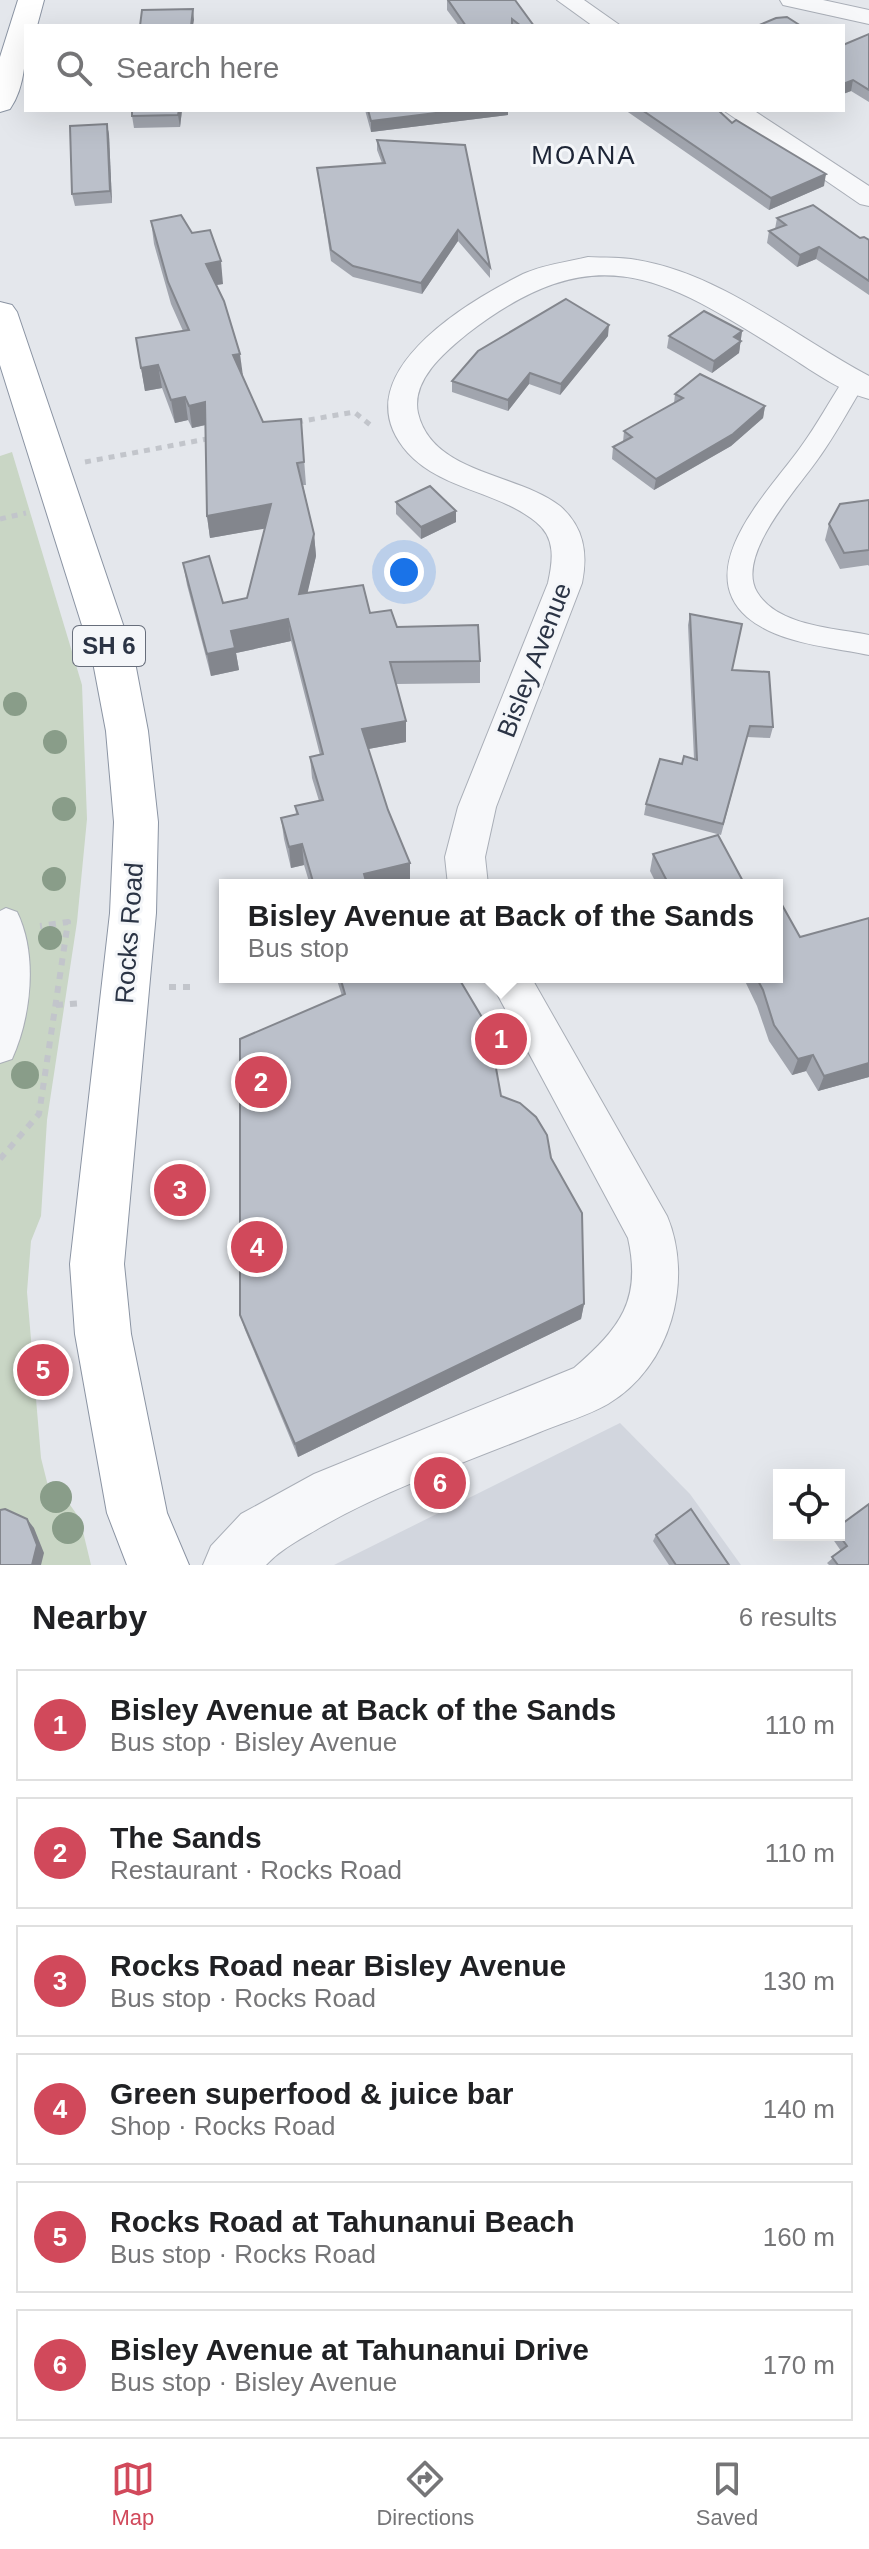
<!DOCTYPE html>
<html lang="en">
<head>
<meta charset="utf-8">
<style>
	:root { --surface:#fff; --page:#f2f2f2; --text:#202124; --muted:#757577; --line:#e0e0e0; --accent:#d1495b }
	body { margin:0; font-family:Helvetica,sans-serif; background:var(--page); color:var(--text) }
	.controls { position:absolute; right:24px; bottom:24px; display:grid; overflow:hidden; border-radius:0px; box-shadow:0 8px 32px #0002 }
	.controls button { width:72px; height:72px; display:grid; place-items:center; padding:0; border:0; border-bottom:2px solid var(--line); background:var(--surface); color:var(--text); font:40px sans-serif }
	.you { position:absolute; left:404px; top:572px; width:28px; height:28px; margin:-20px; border:6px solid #fff; border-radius:50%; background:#1a73e8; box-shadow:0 0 0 12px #1a73e833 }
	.badge { display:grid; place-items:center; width:52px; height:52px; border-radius:50%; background:var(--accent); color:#fff; font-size:26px; font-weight:700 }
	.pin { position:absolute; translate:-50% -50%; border:4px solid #fff; box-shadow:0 2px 8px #0006 }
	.popup { position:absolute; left:219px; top:879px; width:564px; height:104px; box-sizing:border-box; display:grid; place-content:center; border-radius:0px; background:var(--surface); filter:drop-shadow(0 2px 6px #0005); font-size:26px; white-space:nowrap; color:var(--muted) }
	.popup b { font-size:30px; color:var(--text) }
	.popup::after { content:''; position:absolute; left:50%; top:100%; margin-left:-16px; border:16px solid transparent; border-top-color:var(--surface) }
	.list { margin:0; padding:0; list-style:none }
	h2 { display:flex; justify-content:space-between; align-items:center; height:104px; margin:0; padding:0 32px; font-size:34px }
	h2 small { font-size:26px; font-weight:400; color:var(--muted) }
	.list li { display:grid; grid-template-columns:52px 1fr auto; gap:24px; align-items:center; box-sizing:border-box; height:112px; margin:0 16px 16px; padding:0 16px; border:2px solid var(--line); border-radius:0px }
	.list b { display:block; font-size:30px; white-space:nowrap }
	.list p { margin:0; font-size:26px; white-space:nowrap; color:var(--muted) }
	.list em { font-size:26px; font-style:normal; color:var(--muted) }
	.icon { flex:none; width:44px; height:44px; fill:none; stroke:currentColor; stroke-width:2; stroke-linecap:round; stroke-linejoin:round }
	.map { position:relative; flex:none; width:869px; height:1565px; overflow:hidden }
	.search { position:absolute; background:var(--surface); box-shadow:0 8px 32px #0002; left:24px; right:24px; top:24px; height:88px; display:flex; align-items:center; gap:20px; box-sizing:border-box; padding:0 28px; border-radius:0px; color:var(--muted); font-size:30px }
	.sheet { height:872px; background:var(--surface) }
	nav { display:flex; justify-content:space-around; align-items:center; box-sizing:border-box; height:112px; border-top:2px solid var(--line); background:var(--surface); font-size:22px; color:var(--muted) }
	nav a { display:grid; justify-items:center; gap:4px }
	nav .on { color:var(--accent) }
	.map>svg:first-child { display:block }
</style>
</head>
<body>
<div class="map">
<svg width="869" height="1565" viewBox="0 0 869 1565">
	<rect width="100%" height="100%" fill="#e4e7ec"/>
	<polygon fill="#d2d6de" points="620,1423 690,1494 741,1565 334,1565"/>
	<polygon fill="#c9d6c5" points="12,452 82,685 87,819 77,922 47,1120 41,1216 31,1241 27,1292 41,1458 48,1486 68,1502 80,1519 91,1565 0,1565 0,456"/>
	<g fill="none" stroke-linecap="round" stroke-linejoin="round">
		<defs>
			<g id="minor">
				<path d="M854,374L866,381C850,407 836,434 818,459C798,488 735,555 757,592C777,626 835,628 869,635V655C830,647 779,644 747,617C691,568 770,490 800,448C817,425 830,400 846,376Z"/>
				<path d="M6,908L17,912C38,955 31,1017 12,1059L0,1063V911Z"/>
			</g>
			<g id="tertiary">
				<polygon points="557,0 584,0 621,26 593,26"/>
				<polygon points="780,0 823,0 869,10 869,24 783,5"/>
				<polygon points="723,110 753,110 869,186 869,206 860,204"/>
				<path d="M588,257C604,258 621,257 637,260C722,274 795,337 869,376V399C839,391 810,369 784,353C661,275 595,235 467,334C445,352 411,380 418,413C432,474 518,473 560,506C584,527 588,553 582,583L496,807L485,857L488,885H448L445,857L458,807L548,583C553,560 556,538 536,522C498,491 442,490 408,453C340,377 465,303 523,274C542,265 567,262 588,257Z"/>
				<path d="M488,977H531L667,1216C694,1280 671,1367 608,1404C587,1416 562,1423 540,1432C467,1462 389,1488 321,1527C301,1539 282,1548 266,1565H203L211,1546L241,1514L314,1474L574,1368C620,1328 642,1300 628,1238Z"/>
			</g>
			<g id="trunk">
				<path d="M18,0H44L37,26H26C26,53 26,86 10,109L0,112V57Z"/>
				<polygon points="0,302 12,305 17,312 134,657 148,731 158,822 156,913 124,1264 131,1334 167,1513 189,1565 127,1565 107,1513 75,1334 70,1264 110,913 114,822 106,731 92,657 0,365"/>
			</g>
		</defs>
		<use href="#minor" stroke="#a9aeb7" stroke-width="2"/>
		<use href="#tertiary" stroke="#a9aeb7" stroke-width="2"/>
		<use href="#trunk" stroke="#8b94a3" stroke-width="2"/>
		<g stroke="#c2c5cb" stroke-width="5" stroke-dasharray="6 6" stroke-linecap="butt">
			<polyline points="297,422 354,412 373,427"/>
			<polyline points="85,462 212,438"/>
			<polyline points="0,519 26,513"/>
		</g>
		<g stroke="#c2c5cb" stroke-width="6" stroke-dasharray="7 7" stroke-linecap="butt">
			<polyline points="169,987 193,987"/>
			<polyline points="56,1005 83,1003"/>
			<polyline points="0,1159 39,1114 68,922 40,926"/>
		</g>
		<use href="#minor" fill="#f7f8fa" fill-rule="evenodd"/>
		<use href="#tertiary" fill="#f7f8fa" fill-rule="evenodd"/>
		<use href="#trunk" fill="#fff" fill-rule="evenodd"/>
	</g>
	<g fill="#899d89">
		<circle cx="15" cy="704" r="12"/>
		<circle cx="55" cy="742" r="12"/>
		<circle cx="64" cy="809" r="12"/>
		<circle cx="54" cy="879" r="12"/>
		<circle cx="50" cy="938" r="12"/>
		<circle cx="25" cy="1075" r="14"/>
		<circle cx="56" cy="1497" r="16"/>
		<circle cx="68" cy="1528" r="16"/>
	</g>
	<g fill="#a1a5ae">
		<polygon points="447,0 515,0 534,26 459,26 447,10"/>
		<polygon points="869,34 869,102 851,91 843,94"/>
		<polygon points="182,110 180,127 134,128 132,116"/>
		<polygon points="365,110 508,110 508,115 371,132"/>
		<polygon points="625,110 718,110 732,123 824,186 769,210"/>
		<polygon points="107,124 109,135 112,203 75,206 72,194"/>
		<polygon points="377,140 490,267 490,278 458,241 422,294 353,277 331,261 317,168 382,163 377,150"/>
		<polygon points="777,218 869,240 869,295 816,259 797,267 767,243 769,231 775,229"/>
		<polygon points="151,221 223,284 216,285 242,376 263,422 301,419 306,485 303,485 314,534 316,556 307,593 370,613 397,627 480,661 480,683 396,684 406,721 406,742 368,749 388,810 410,863 410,884 405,885 310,885 304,865 291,868 284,839 281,818 296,814 295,806 319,801 312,778 310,757 320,755 291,641 236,653 239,670 211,676 187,585 183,563 223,603 247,598 265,528 210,538 207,516 206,425 192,428 188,420 175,423 162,388 145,391 136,338 183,331 171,304 154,244"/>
		<polygon points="742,331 739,353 712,373 667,348 669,336"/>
		<polygon points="608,336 560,395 529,384 508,411 452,392 452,381"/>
		<polygon points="675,394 765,406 763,418 731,446 654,490 612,459 613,447 623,442 624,431 674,403"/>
		<polygon points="869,500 869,566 868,565 840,569 825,540 829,524"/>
		<polygon points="396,502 456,522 421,539 396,514"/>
		<polygon points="690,614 773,727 770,738 747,737 721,835 644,815 646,804 694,759 688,625"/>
		<polygon points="653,854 745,885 657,885 650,871"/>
		<polygon points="336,977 458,977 501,1096 551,1158 584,1304 581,1319 298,1457 245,1330 240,1315 342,996"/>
		<polygon points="743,977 777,977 869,1077 818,1091 806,1071 792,1075 769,1041 757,1006"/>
		<polygon points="656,1535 729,1565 669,1565 653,1541"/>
		<polygon points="830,1535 839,1535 869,1565 829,1565 827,1563 841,1551"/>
	</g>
	<g fill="#83868d">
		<polygon points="193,9 194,20 193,26 191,26"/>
		<polygon points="853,80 851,91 843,94 843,84"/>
		<polygon points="179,110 182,110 180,127 178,115"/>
		<polygon points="460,110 508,110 508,115 371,132 371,121"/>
		<polygon points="107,124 109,135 112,203 110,191"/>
		<polygon points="826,174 824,186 769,210 771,198"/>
		<polygon points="458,230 458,241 422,294 421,283"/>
		<polygon points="819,247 816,259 797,267 800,255"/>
		<polygon points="221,261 223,284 209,286 206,264"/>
		<polygon points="609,325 608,336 560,395 561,384"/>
		<polygon points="742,331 739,353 712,373 714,361 734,337"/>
		<polygon points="240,354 243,376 233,355"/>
		<polygon points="158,365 162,388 145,391 141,368"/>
		<polygon points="530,373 529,384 508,411 508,400"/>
		<polygon points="185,397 188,420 175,423 171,400"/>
		<polygon points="205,402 209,424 192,428 189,406"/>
		<polygon points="765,406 763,418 731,446 654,490 656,479"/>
		<polygon points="271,504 274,527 210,538 207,516"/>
		<polygon points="456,511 456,522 421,539 421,527"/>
		<polygon points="314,534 316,556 302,617 299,594"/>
		<polygon points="288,619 291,641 236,653 239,670 211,676 207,654 231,631"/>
		<polygon points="406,721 406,742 363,750 362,729"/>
		<polygon points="302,844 304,865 291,868 289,847"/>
		<polygon points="410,863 410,884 405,885 365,885 364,874"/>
		<polygon points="813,1055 806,1071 792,1075 798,1059"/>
		<polygon points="869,1063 869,1077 818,1091 824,1076"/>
		<polygon points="584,1304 581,1319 298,1457 295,1444"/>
		<polygon points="27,1519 34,1528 44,1553 41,1565 32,1565"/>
	</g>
	<g fill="#bbc0ca" stroke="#83868d" stroke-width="2">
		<polygon points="448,0 515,0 534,26 521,26 512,19 512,26 466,26"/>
		<polygon points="193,9 191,26 140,26 142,10"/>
		<polygon points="787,17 801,26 757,26 776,18"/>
		<polygon points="869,34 869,90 853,80 843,84 843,45"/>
		<polygon points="132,110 179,110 178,115 132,116"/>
		<polygon points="368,110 460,110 371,121"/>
		<polygon points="642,110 718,110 732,123 736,120 826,174 771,198"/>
		<polygon points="107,124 110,191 72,194 70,126"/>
		<polygon points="377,140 465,145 490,267 458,230 421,283 353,266 331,250 317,168 385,163"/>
		<polygon points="813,205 860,238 864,237 869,240 869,281 819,247 800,255 769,231 786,225 777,218"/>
		<polygon points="181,215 192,233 210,230 221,261 206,264 224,301 240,354 233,355 263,422 301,419 304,462 297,463 314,534 299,594 363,585 370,613 391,610 397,627 478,625 480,661 390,662 406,721 362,729 388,810 410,863 364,874 367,885 314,885 302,844 289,847 281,818 298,814 295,806 323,800 310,757 323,754 288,619 231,631 235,648 207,654 183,563 209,556 223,603 247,598 271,504 207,516 205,402 189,406 185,397 171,400 158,365 141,368 136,338 189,330 168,282 151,221"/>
		<polygon points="566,299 609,325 561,384 530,373 508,400 452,381 478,351"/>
		<polygon points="704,311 742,331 734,337 741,341 714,361 669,336"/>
		<polygon points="700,374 765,406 733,434 656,479 613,447 632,437 624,431 683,398 675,394"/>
		<polygon points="430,486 456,511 421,527 396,502"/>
		<polygon points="869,500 869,550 844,553 829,524 840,504"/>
		<polygon points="690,614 742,624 732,670 769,672 773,727 750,726 723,824 646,804 660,759 682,764 684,756 697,760"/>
		<polygon points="718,835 745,885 669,885 653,854"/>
		<polygon points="777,896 800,937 869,918 869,1063 824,1076 813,1055 798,1059 774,1025 763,990 756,977 777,977"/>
		<polygon points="340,977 458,977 489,1029 501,1096 520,1103 536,1117 547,1135 551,1158 582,1213 584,1304 295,1444 240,1315 240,1039 345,994"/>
		<polygon points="869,1504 869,1565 838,1565 832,1557 847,1546 839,1535 839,1526"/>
		<polygon points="5,1509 27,1519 37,1545 32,1565 0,1565 0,1510"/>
		<polygon points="691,1509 729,1565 676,1565 656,1535"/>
	</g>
	<g text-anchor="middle" stroke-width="6" stroke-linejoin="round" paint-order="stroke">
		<rect fill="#f4f6f9" stroke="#676e7b" stroke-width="2" x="73" y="626" width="72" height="40" rx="6"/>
		<g font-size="24" font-weight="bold" fill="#2b3445">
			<text x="109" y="654">SH 6</text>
		</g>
		<g font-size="26" letter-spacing="2" fill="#1d2536" stroke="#f4f6f9">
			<text x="584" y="164">MOANA</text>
		</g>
		<g font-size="26" fill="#2b3445" stroke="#f4f6f9">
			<text transform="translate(534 660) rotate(-69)" y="9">Bisley Avenue</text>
			<text transform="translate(129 933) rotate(-86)" y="9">Rocks Road</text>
		</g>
	</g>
</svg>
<div class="controls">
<button><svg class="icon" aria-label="locate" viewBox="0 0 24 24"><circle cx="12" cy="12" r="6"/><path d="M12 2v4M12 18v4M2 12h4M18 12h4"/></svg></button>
</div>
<div class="you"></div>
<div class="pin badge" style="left:501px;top:1039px">1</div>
<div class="popup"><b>Bisley Avenue at Back of the Sands</b>Bus stop</div>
<div class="pin badge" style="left:261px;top:1082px">2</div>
<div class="pin badge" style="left:180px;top:1190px">3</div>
<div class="pin badge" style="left:257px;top:1247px">4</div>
<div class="pin badge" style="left:43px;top:1370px">5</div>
<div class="pin badge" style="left:440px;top:1483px">6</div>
<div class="search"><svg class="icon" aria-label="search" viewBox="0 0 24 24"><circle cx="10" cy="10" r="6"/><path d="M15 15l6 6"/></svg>Search here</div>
</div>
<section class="sheet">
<h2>Nearby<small>6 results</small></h2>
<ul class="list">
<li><span class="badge">1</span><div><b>Bisley Avenue at Back of the Sands</b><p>Bus stop · Bisley Avenue</p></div><em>110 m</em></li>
<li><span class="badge">2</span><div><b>The Sands</b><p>Restaurant · Rocks Road</p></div><em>110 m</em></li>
<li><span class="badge">3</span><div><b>Rocks Road near Bisley Avenue</b><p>Bus stop · Rocks Road</p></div><em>130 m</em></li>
<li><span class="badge">4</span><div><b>Green superfood &amp; juice bar</b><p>Shop · Rocks Road</p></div><em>140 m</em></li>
<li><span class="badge">5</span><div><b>Rocks Road at Tahunanui Beach</b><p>Bus stop · Rocks Road</p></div><em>160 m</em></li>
<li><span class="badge">6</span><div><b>Bisley Avenue at Tahunanui Drive</b><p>Bus stop · Bisley Avenue</p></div><em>170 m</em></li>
</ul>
</section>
<nav>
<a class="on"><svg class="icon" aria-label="map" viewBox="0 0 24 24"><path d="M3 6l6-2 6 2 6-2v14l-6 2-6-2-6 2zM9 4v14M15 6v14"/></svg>Map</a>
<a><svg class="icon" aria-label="directions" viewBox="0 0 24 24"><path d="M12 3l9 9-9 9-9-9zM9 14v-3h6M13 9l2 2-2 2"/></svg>Directions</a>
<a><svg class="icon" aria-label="saved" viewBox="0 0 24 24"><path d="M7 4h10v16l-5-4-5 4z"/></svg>Saved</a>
</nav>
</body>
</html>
